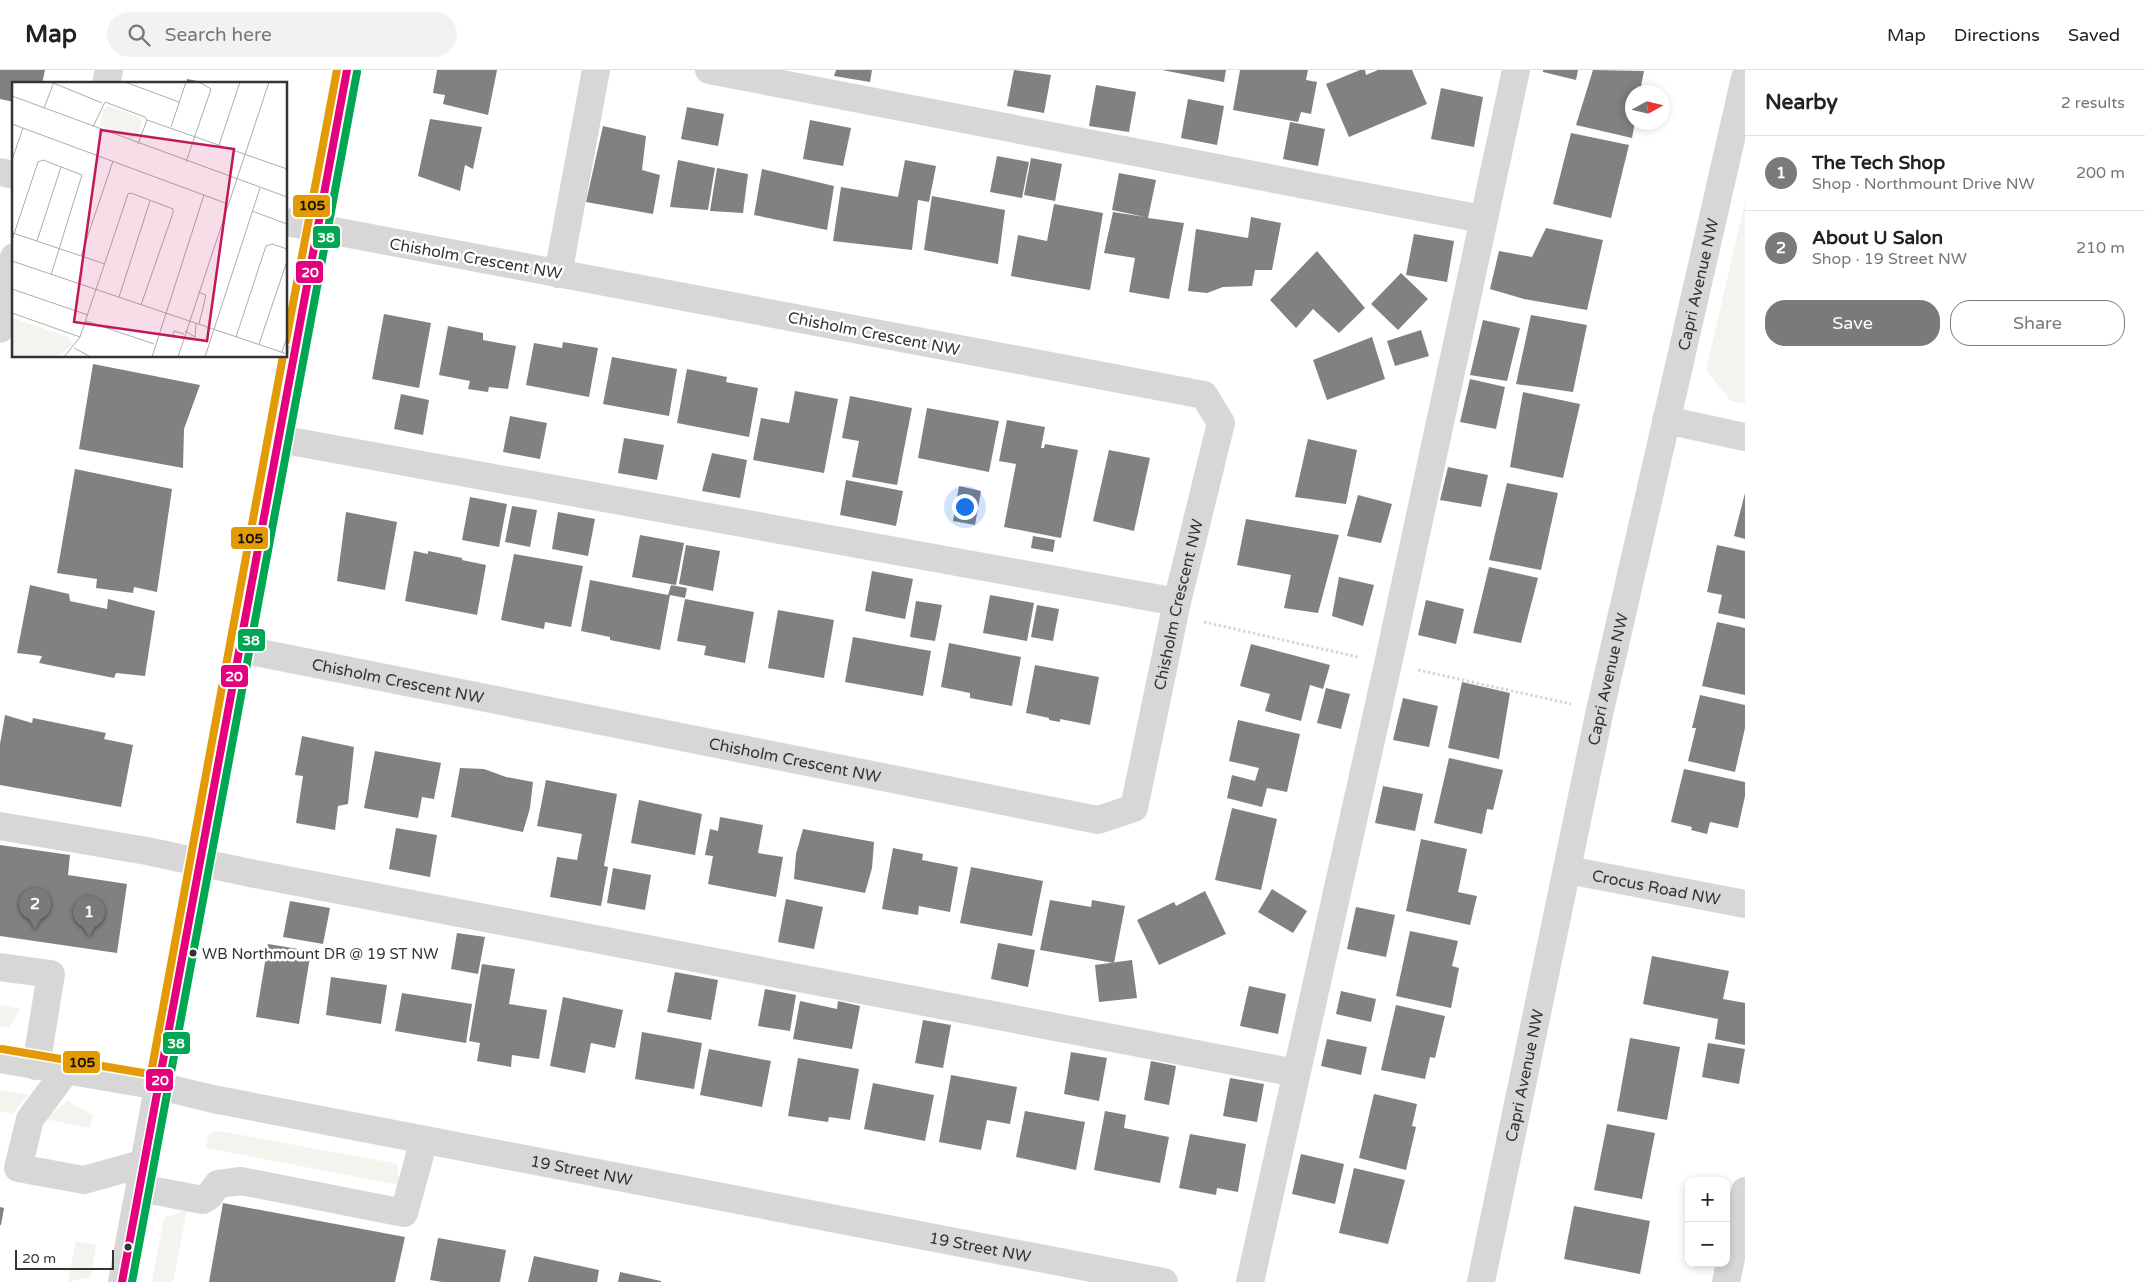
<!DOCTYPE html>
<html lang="en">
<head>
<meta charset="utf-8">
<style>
	:root { --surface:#fff; --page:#f2f2f2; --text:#222; --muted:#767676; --line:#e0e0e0; --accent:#7a7a7a }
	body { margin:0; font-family:"Varela Round",sans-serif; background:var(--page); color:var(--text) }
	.controls { position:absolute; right:15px; bottom:15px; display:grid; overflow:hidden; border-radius:10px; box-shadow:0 2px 8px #0003 }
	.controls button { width:45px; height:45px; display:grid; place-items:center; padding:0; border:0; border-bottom:1px solid var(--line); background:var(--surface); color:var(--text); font:25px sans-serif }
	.compass { position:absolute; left:1625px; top:15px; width:45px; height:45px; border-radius:50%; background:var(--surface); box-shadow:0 2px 8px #0003; rotate:82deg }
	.scale { position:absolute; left:15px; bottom:12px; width:99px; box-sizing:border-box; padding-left:5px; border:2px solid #333; border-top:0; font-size:14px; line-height:18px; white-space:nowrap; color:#333; -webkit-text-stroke:4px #fff; paint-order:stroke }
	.you { position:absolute; left:964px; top:436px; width:18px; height:18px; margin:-12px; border:4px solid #fff; border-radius:50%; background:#1a73e8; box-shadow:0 0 0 8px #1a73e833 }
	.badge { display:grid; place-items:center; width:32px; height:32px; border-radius:50%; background:var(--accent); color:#fff; font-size:16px; font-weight:700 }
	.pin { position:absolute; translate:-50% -41px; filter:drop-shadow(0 1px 2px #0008) }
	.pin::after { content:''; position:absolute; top:26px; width:18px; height:15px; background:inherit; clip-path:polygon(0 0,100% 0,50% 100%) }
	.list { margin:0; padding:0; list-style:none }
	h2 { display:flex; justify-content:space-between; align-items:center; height:65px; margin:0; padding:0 20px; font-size:21px }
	h2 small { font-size:16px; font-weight:400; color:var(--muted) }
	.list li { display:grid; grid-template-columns:32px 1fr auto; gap:15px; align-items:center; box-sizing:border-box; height:75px; padding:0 20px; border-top:1px solid var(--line) }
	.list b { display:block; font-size:19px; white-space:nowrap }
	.list p { margin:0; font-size:16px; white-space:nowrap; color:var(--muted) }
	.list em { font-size:16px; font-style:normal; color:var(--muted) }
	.actions { display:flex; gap:10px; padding:15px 20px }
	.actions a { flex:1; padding:11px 0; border:1px solid var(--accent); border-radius:20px; text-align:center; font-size:18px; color:var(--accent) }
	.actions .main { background:var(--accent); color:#fff }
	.icon { flex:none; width:28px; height:28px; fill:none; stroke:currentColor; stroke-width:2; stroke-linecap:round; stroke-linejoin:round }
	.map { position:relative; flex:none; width:1745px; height:1212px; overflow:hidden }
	header { display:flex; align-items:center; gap:30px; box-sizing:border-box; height:70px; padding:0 25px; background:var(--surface); border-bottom:1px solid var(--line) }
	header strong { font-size:24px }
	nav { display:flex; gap:28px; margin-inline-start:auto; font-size:18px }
	.search { width:350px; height:45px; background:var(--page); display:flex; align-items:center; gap:12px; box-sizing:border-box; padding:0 18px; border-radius:28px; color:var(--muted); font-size:19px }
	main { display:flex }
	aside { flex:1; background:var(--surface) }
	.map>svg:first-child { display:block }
</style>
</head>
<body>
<header>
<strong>Map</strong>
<div class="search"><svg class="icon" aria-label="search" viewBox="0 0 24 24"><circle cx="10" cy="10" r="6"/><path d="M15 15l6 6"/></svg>Search here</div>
<nav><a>Map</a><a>Directions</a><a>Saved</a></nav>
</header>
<main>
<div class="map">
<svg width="1745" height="1212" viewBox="0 0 1745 1212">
	<rect width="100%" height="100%" fill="#fff"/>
	<g fill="#f1f5ed">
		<polygon points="1745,132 1745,334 1731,331 1706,300"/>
		<polygon points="0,935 20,939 9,958 0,956"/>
		<polygon points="0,1020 29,1025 12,1044 0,1041"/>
		<polygon points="67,1031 93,1045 90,1058 45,1049"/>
		<polygon points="219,1061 393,1093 397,1094 400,1115 206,1078 208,1066 212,1062"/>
		<polygon points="187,1140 173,1212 152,1212 164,1148"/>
		<polygon points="76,1171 96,1175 91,1207 68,1212"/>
	</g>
	<g fill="#818181">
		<polygon points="0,0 45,0 42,14 14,14 14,32 0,29"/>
		<polygon points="437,0 497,0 488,45 443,34 445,25 433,23"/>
		<polygon points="836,0 872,0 870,12 834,6"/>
		<polygon points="1014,0 1051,5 1044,43 1007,36"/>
		<polygon points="1162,0 1226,0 1224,12"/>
		<polygon points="1240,0 1308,0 1306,10 1317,12 1311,44 1301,42 1298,52 1233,40"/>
		<polygon points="1360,0 1365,0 1366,5 1378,0 1412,0 1427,34 1349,67 1326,14"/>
		<polygon points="1543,0 1578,0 1576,10 1543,2"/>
		<polygon points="1593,0 1644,1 1640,22 1632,22 1632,52 1635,52 1632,68 1576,55"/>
		<polygon points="187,9 208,13 208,14 186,14"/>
		<polygon points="1096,15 1136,22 1129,62 1089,56"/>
		<polygon points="1441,18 1483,27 1474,77 1431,69"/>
		<polygon points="1188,29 1224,36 1217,75 1181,68"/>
		<polygon points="687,37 724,44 718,76 681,69"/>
		<polygon points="430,49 482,57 473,99 465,95 460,121 418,106"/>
		<polygon points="810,50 851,58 843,96 803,89"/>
		<polygon points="1290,52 1325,59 1318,96 1283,89"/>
		<polygon points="603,56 646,66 642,100 660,105 653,144 586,132"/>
		<polygon points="1571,63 1629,75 1611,148 1553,134"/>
		<polygon points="997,86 1029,92 1022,128 990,122"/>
		<polygon points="1031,88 1062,94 1055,131 1024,125"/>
		<polygon points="678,90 715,98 708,140 670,137"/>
		<polygon points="905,90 936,96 929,132 918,130 912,180 833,171 841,117 898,127"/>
		<polygon points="717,98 748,104 743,143 710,141"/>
		<polygon points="762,99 834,116 827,160 754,145"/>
		<polygon points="1119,103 1156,110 1148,148 1184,153 1169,229 1129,222 1135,188 1104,183 1113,142 1145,147 1112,140"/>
		<polygon points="932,126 1005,140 998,194 924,180"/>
		<polygon points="1054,134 1103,143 1090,220 1011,206 1018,165 1047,171"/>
		<polygon points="1251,147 1281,153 1272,200 1255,200 1252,216 1223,217 1207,223 1188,221 1196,159 1248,168"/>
		<polygon points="1546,158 1603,170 1587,240 1524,229 1490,219 1499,181 1532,187"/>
		<polygon points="1414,164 1454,171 1447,212 1406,205"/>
		<polygon points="1317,181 1365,238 1339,263 1313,239 1296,258 1270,230"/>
		<polygon points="1401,203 1428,229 1398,260 1371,234"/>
		<polygon points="384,244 431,253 419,318 372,309"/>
		<polygon points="1531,245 1587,255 1573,322 1516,314"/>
		<polygon points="1483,250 1520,258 1507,311 1470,305"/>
		<polygon points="448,256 483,263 483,270 516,276 508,319 489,317 488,322 468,319 470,311 439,305"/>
		<polygon points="1421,260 1429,286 1395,296 1387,271"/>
		<polygon points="1372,267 1385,309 1327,330 1313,290"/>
		<polygon points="563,272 598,278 589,327 526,315 534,273 562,278"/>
		<polygon points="612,287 677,299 669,346 603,334"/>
		<polygon points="93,294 200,315 184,359 183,398 79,379"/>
		<polygon points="687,299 727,307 726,312 758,318 749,367 677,353"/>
		<polygon points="1470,309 1505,317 1496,359 1460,352"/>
		<polygon points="795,321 838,329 824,403 753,390 761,348 789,353"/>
		<polygon points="1523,322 1580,334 1563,408 1510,397"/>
		<polygon points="401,324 429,330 423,365 394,359"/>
		<polygon points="850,326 912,338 897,415 852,407 859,371 842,368"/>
		<polygon points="927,338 999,351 989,402 918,388"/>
		<polygon points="510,346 547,353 540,389 503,382"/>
		<polygon points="1007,350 1045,357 1041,378 1044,378 1045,374 1078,380 1061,468 1004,457 1016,394 999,391"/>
		<polygon points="624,368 664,375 657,410 618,403"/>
		<polygon points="1308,369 1357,380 1346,434 1295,427"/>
		<polygon points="1109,380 1150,388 1134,461 1093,451"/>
		<polygon points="712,383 747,390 740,428 702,421"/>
		<polygon points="1448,397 1488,405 1481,437 1440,430"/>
		<polygon points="75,399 172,419 157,522 134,517 133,523 96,518 97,509 57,503"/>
		<polygon points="846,410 903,421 896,456 840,445"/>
		<polygon points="1507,413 1558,423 1541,500 1489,490"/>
		<polygon points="959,416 981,421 975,455 953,451"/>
		<polygon points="1745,423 1745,469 1734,466"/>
		<polygon points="1358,425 1392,434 1381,473 1347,466"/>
		<polygon points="470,427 507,434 499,477 462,470"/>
		<polygon points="512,436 537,440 530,477 505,472"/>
		<polygon points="346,442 397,452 385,520 337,511"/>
		<polygon points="558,442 595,449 588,486 552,479"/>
		<polygon points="1246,449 1339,465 1318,543 1284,538 1291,505 1237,495"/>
		<polygon points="640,465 684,473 676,515 632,507"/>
		<polygon points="1033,466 1055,470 1053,482 1031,478"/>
		<polygon points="686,475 720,481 713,521 679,514"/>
		<polygon points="1717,475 1745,481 1745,549 1718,543 1722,525 1707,522"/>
		<polygon points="414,481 428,484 428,481 462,488 462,490 486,495 477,545 405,531"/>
		<polygon points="514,484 583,496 571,557 545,552 544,559 501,550"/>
		<polygon points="1489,497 1538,508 1521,573 1473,563"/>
		<polygon points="872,501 913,509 905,549 865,541"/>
		<polygon points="1339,507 1374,515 1363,556 1332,546"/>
		<polygon points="590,510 668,525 671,515 687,518 685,528 670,525 660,580 610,570 610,567 581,561"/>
		<polygon points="30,515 69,524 70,531 107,539 108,529 155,541 145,606 116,603 114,608 39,593 42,586 17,583"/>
		<polygon points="990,525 1034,533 1027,571 983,563"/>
		<polygon points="685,529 754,542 745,593 704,585 706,576 677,571"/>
		<polygon points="1426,530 1464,539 1456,574 1418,565"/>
		<polygon points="916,531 942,535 935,571 910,567"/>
		<polygon points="1037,535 1059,539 1053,571 1031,567"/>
		<polygon points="778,540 834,550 824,608 768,598"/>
		<polygon points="1717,552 1745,558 1745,625 1702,616"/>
		<polygon points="853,567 931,581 923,626 845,612"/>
		<polygon points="949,573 1021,587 1012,636 970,628 970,623 941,617"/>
		<polygon points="1251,574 1330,595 1323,619 1310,615 1301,651 1265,641 1270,624 1240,616"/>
		<polygon points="1035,595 1099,607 1090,655 1060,649 1060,652 1049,650 1049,648 1026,643"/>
		<polygon points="1462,612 1510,623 1499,689 1448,678"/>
		<polygon points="1326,618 1350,624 1341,659 1317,653"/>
		<polygon points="1700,625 1745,635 1745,658 1735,702 1688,691 1696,658 1692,658"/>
		<polygon points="1403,628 1438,636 1429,677 1393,670"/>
		<polygon points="5,645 32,653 33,648 106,663 104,669 133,675 121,737 0,715 0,674"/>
		<polygon points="1238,650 1300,664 1287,722 1267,718 1262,737 1227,728 1232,705 1255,711 1259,698 1229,691"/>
		<polygon points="302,666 354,677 348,734 338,736 335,760 296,753 303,706 295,705"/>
		<polygon points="375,681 441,693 434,729 422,727 418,748 364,738"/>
		<polygon points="1449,688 1503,700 1493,740 1487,739 1482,764 1434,753"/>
		<polygon points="460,698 484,699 506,707 533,712 530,738 523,762 451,747"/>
		<polygon points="1684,699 1745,712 1745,726 1738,758 1710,752 1707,764 1691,760 1692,757 1671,752"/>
		<polygon points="546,710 617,724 604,796 608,797 601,836 550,827 557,787 577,790 582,764 537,756"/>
		<polygon points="1383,716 1423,724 1415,761 1375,753"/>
		<polygon points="639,730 702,744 695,785 631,773"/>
		<polygon points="1232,738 1277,749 1261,820 1215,810"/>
		<polygon points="720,747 763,755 758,783 783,787 776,827 708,814 713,786 705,785 710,759 718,761"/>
		<polygon points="396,758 437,765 430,807 389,799"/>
		<polygon points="803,759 874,772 872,798 865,823 794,809 796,784"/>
		<polygon points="1421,769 1467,779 1458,822 1477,826 1470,855 1406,841"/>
		<polygon points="0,775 70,785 68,805 127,814 117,883 0,866"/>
		<polygon points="893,778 923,784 922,790 958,797 950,842 919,836 918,845 882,839"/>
		<polygon points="971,797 1043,811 1032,866 960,853"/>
		<polygon points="613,798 651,805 645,840 607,833"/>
		<polygon points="1272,819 1307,841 1293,863 1258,842"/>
		<polygon points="1205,821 1226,864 1159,895 1137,850 1174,832 1176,836"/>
		<polygon points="786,829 823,837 814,879 778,872"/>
		<polygon points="1050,830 1091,837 1092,830 1125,836 1114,893 1040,880"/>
		<polygon points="290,831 330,838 323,874 283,867"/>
		<polygon points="1356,837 1395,845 1386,887 1347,879"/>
		<polygon points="1410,861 1458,871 1452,896 1459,898 1451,938 1396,926"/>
		<polygon points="457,863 485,867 478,904 451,899"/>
		<polygon points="998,873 1035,880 1028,917 991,909"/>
		<polygon points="268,874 311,881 299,954 256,947"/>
		<polygon points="1652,886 1729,901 1723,929 1745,933 1745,975 1715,969 1718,949 1643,934"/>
		<polygon points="1132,890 1137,928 1099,932 1095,895"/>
		<polygon points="482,894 515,899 509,934 547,940 539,989 512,985 511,997 477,991 480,973 469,971"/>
		<polygon points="675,902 718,910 711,950 667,942"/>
		<polygon points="331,907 387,915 381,954 326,945"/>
		<polygon points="1249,916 1286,924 1278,964 1240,956"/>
		<polygon points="765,919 796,925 790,961 758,956"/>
		<polygon points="1341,921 1376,929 1371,952 1336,944"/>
		<polygon points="402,923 472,934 466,973 395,961"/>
		<polygon points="563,927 623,940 615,978 591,973 585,1003 550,996"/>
		<polygon points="800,931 837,939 838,931 860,936 852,979 793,969"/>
		<polygon points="1396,935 1445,946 1435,988 1430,987 1425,1009 1381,1000"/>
		<polygon points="923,950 951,955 943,998 915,993"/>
		<polygon points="642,962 702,973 694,1019 635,1009"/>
		<polygon points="1630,968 1680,977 1667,1050 1617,1041"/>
		<polygon points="1327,969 1367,977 1361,1005 1321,996"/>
		<polygon points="1708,973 1745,979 1739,1014 1702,1007"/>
		<polygon points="709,979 771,991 762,1037 700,1025"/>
		<polygon points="1071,982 1107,988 1099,1031 1064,1024"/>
		<polygon points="798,988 859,999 850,1050 829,1047 828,1052 788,1046"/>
		<polygon points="1151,991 1176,996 1169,1035 1144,1030"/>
		<polygon points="951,1005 1017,1017 1010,1054 987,1050 981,1080 939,1072"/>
		<polygon points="1230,1008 1264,1014 1257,1052 1223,1046"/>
		<polygon points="873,1013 934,1025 925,1071 864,1059"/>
		<polygon points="1374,1024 1417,1034 1412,1056 1416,1057 1406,1100 1359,1088"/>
		<polygon points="1025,1041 1085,1052 1076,1100 1016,1087"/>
		<polygon points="1105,1041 1126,1045 1124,1058 1169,1067 1160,1113 1094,1100"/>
		<polygon points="1607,1054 1655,1063 1642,1129 1594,1120"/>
		<polygon points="1190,1064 1246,1074 1238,1122 1217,1118 1216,1125 1179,1118"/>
		<polygon points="1301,1084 1344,1094 1335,1134 1292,1124"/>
		<polygon points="1354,1098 1405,1110 1388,1174 1339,1163"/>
		<polygon points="223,1133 405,1167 395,1212 209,1212"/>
		<polygon points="1574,1136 1650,1151 1640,1204 1564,1189"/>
		<polygon points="0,1137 4,1138 1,1155 0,1155"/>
		<polygon points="438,1168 506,1180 500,1212 442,1212 430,1210"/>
		<polygon points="534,1186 599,1200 597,1212 528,1212"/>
		<polygon points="620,1202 661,1211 661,1212 618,1212"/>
	</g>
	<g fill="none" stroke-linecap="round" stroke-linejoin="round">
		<g stroke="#d6d6d6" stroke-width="3" stroke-dasharray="2.5 2.5" stroke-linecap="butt">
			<polyline points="1204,552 1358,587"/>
			<polyline points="1418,600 1571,634"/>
		</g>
		<g stroke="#d7d7d7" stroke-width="28">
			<polyline points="709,0 1482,149"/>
			<polyline points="106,14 109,0"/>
			<polyline points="0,102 14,105"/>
			<polyline points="558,204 596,0"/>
			<polyline points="0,259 14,187"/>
			<polyline points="1666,350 1745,367"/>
			<polyline points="279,369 1177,532"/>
			<path id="s1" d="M240,579L1098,750L1134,738L1177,532L1221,353L1204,325L286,152"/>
			<polyline points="0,756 147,781 255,804 1296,1003"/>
			<path id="s2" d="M1568,800L1745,834"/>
			<polyline points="0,897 51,904 36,996"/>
			<path id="s3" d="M0,989L159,1016L213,1029L1164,1212"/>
			<polyline points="65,1002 30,1049 18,1098 84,1110 145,1093"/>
			<polyline points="140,1118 203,1130 209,1126 218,1114 241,1111 404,1143 424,1070"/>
			<polyline points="122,1212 347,0"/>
			<polyline points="1250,1212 1388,594 1516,0"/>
			<path id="s4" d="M1481,1212L1600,640L1745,8"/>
			<polyline points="1726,1212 1745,1121"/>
		</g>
		<defs>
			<polyline id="bus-1" points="122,1212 347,0"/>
			<polyline id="bus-2" points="132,1212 357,2"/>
			<g id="bus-3">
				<polyline points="286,271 337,0"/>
				<polyline points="2,979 161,1006"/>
				<polyline points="149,1014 283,286"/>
			</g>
		</defs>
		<use href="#bus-1" stroke="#fff" stroke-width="11"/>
		<use href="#bus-2" stroke="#fff" stroke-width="11"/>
		<use href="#bus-3" stroke="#fff" stroke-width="11"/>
		<use href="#bus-1" stroke="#e5007d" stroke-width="8"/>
		<use href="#bus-2" stroke="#00a651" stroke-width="8"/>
		<use href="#bus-3" stroke="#e39a05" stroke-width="8"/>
	</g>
	<g fill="#333" stroke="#fff" stroke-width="2">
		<circle cx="193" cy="883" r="4.5"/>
		<circle cx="128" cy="1177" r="4.5"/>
	</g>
	<g text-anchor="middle" stroke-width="5" stroke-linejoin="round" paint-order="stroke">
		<g font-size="15" fill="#333" stroke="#fff" text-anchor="start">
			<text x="202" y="889">WB Northmount DR @ 19 ST NW</text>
		</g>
		<g font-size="16" fill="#333" stroke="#fff">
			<text transform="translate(476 188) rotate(10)" y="6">Chisholm Crescent NW</text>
			<text dy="6" stroke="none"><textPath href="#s4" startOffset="1021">Capri Avenue NW</textPath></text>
			<text transform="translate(874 263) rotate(11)" y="6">Chisholm Crescent NW</text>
			<text dy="6" stroke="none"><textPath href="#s1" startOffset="1121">Chisholm Crescent NW</textPath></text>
			<text dy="6" stroke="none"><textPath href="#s4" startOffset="616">Capri Avenue NW</textPath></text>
			<text dy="6" stroke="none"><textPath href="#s1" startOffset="161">Chisholm Crescent NW</textPath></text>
			<text dy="6" stroke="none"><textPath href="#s1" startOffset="566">Chisholm Crescent NW</textPath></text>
			<text dy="6" stroke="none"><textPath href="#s2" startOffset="90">Crocus Road NW</textPath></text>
			<text dy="6" stroke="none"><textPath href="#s4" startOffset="211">Capri Avenue NW</textPath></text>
			<text dy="6" stroke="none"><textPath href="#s3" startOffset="592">19 Street NW</textPath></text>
			<text dy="6" stroke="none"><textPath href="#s3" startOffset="998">19 Street NW</textPath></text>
		</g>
	</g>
	<g transform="translate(12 12)">
		<rect width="275" height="275" fill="#fff"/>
		<path d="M97,24L128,36L130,41L125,54L121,57L88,44L91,27ZM0,236L57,255L60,262L46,275H0Z" fill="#f1f5ed"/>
		<path fill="none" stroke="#adadad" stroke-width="1" d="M39,0L90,21M113,0L167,20M0,14L275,115M32,26L42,0M135,38L275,87M0,42L216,122M81,45L93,20L133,35L135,38L126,62M159,45L174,0M207,63L228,0M0,78L11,46M174,80L199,7L187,0M240,129L275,142M1,151L93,182M0,158L26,80L31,78L70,93L39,193M25,159L49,85M69,174L101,79M0,179L275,272M0,207L76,233M186,210L194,213L187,242M107,215L138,119M0,231L68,255M74,239L142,262M173,249L183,255L184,241M160,255L162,249L172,252M224,255L254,164L260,162L275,167M247,262L275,179M62,266L79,275M270,270L275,255M52,275L68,255L116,112L119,111L161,127V131L129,223M140,275L192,113M166,275L257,0M193,275L248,106"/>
		<path fill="#c2185b" fill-opacity="0.15" stroke="#c2185b" stroke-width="2.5" d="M89,48L222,67L195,259L62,240Z"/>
		<rect width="275" height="275" fill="none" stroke="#333" stroke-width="2.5"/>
	</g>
	<g stroke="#fff" stroke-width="2">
		<rect x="292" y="124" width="39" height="24" rx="5" fill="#e39a05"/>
		<rect x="312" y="155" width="29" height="24" rx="5" fill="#00a651"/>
		<rect x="295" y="190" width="29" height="24" rx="5" fill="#e5007d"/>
		<rect x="230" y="456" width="39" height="24" rx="5" fill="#e39a05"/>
		<rect x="237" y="558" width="29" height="24" rx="5" fill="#00a651"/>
		<rect x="220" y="594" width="29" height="24" rx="5" fill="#e5007d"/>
		<rect x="162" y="961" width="29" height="24" rx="5" fill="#00a651"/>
		<rect x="62" y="980" width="39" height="24" rx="5" fill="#e39a05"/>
		<rect x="145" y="998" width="29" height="24" rx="5" fill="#e5007d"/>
	</g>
	<g font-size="14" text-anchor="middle" font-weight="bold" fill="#fff">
		<text x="326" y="172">38</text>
		<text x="310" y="207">20</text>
		<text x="251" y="575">38</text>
		<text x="234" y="611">20</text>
		<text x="176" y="978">38</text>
		<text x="160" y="1015">20</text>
	</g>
	<g font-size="14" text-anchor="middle" font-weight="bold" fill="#111">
		<text x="312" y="140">105</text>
		<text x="250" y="473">105</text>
		<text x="82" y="997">105</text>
	</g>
</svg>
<div class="controls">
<button>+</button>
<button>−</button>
</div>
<svg class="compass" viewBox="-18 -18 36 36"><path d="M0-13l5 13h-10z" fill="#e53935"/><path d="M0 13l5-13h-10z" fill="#767676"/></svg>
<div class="scale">20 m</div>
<div class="you"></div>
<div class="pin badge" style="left:89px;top:867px">1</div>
<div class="pin badge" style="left:35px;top:859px">2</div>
</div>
<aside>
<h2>Nearby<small>2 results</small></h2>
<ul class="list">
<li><span class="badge">1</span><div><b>The Tech Shop</b><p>Shop · Northmount Drive NW</p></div><em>200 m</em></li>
<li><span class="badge">2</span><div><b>About U Salon</b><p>Shop · 19 Street NW</p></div><em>210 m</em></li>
</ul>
<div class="actions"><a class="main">Save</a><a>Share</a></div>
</aside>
</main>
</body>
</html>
